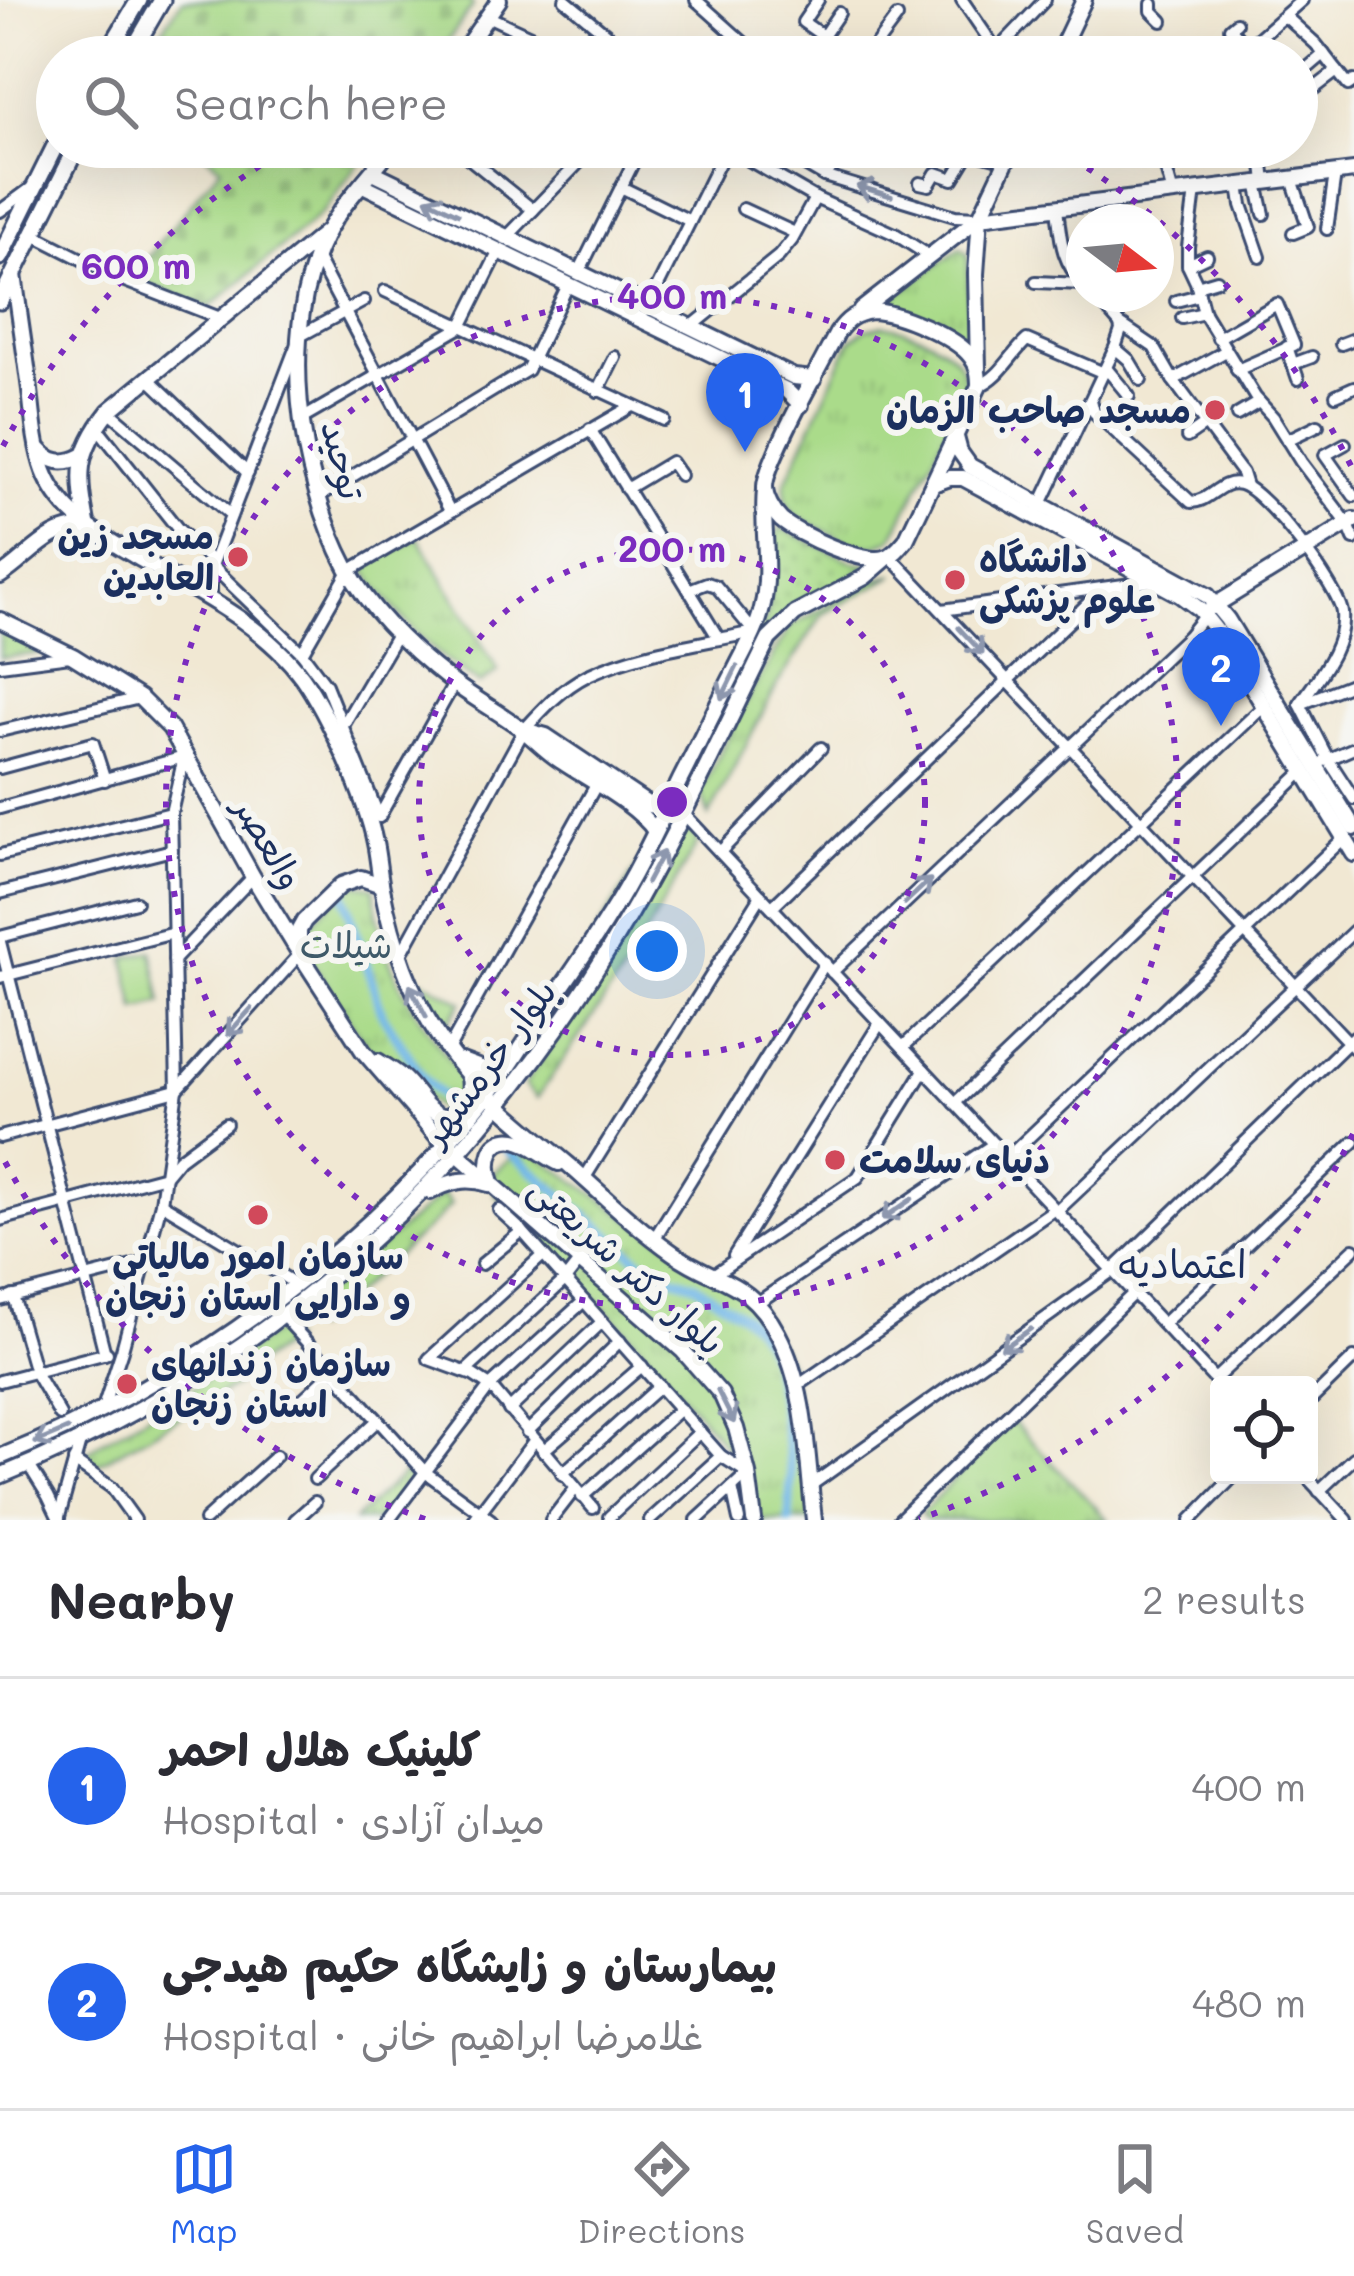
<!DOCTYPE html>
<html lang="en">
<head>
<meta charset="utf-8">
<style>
	:root { --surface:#fff; --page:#f2f2f3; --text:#2b2b33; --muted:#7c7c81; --line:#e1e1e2; --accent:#2563eb }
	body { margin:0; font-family:Mali,"Playpen Sans Arabic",sans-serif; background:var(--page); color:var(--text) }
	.controls { position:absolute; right:36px; bottom:36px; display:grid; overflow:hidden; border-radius:12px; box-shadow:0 12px 48px #0002 }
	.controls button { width:108px; height:108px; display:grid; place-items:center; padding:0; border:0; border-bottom:3px solid var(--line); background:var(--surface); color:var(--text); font:60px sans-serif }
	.compass { position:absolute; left:1066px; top:204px; width:108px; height:108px; border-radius:50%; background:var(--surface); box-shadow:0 12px 48px #0002; rotate:106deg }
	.you { position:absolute; left:657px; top:951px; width:42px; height:42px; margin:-30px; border:9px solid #fff; border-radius:50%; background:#1a73e8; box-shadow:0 0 0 18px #1a73e833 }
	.badge { display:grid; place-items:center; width:78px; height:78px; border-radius:50%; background:var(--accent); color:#fff; font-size:39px; font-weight:700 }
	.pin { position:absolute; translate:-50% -99px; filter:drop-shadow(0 3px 6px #0008) }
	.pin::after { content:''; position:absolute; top:63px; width:42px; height:36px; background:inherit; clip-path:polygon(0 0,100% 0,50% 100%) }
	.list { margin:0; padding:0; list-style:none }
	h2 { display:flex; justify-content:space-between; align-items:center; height:156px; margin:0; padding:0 48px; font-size:51px }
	h2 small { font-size:39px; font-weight:400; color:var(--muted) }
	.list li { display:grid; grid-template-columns:78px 1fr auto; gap:36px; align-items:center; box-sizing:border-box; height:216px; padding:0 48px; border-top:3px solid var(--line) }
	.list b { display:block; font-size:45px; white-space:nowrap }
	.list p { margin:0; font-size:39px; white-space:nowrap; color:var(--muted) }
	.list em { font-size:39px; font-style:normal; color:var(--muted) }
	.icon { flex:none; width:66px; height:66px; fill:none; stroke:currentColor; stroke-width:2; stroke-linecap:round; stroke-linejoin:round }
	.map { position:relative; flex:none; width:1354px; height:1520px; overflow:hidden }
	.search { position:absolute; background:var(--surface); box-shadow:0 12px 48px #0002; left:36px; right:36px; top:36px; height:132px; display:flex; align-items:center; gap:30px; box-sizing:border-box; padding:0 42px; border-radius:66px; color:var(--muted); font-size:45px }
	.sheet { height:588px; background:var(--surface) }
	nav { display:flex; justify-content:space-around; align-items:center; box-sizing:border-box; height:168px; border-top:3px solid var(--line); background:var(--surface); font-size:33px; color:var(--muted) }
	nav a { display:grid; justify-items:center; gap:6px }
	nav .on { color:var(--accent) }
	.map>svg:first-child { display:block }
</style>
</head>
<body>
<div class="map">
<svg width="1354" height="1520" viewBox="0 0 1354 1520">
	<defs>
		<pattern id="grass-dots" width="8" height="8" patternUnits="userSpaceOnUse" patternTransform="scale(3)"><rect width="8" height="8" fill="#aadb8a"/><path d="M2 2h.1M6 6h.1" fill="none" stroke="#92bc7a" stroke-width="1.8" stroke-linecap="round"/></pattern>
		<pattern id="cemetery-stones" width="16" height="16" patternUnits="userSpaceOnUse" patternTransform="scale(3)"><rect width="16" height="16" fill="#aadb8a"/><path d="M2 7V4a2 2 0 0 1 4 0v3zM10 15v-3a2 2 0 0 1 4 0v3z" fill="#92bc7a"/></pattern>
		<pattern id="park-tufts" width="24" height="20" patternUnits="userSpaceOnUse" patternTransform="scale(3)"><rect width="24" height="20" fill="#aadb8a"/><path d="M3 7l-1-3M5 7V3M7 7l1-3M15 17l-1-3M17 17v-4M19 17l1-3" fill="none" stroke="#92bc7a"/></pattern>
	</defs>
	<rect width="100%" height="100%" fill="#f6f6f2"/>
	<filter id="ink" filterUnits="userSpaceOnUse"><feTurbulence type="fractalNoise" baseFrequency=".00833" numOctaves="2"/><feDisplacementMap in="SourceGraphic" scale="24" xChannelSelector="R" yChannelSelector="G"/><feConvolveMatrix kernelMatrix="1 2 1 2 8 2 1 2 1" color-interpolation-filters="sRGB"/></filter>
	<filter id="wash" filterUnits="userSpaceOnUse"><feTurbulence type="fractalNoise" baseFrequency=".004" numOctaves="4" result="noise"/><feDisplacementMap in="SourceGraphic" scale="48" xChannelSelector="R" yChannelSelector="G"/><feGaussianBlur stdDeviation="2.7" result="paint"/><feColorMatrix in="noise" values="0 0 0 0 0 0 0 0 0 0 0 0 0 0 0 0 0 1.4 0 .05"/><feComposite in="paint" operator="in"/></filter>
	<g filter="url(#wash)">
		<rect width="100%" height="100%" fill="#f1e8d3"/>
		<path fill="url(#grass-dots)" stroke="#628574" stroke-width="3" d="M780,528L856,563L872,565L791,609L621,922L567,1005L502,1090L501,1086L659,831L765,622C775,595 767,545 780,528Z"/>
		<g fill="url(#cemetery-stones)" stroke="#628574" stroke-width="3">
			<polygon points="182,0 470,0 473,6 436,57 145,57"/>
			<polygon points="196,147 371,147 323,212 209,308 131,278 221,167"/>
		</g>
		<g fill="url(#park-tufts)" stroke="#628574" stroke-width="3">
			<polygon points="960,248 968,255 968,333 965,337 891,302 893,298"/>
			<path d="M884,325C918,332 976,352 964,396L893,537C865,560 825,529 796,516C787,506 784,498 785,484L850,341L866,329Z"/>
			<path d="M418,537L498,671L480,684C429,653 398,616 363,568Z"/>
			<polygon points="895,575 823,614 777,685 709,816 701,792 741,710 790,627 869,581"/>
			<polygon points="0,631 43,653 0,658"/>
			<polygon points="686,826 698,842 627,967 537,1098 524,1085 610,962"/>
			<path d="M355,884L374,887C377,905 379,925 384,944C399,996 437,1042 467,1085L466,1094L447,1114C439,1108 429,1102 422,1094C401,1074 399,1058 368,1048L306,952C302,920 333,902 355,884Z"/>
			<polygon points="415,976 462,1002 442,1031"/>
			<polygon points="524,1146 635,1222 751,1295 790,1365 814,1520 760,1520 746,1474 716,1435 639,1343 495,1194 493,1173"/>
			<polygon points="442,1194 451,1204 437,1220 313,1330 303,1312"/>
			<polygon points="273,1333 283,1333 291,1340 247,1372 236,1359"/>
			<polygon points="227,1368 238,1384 92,1467 87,1453 98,1444"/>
			<polygon points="1011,1420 1108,1520 927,1520 921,1514"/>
			<polygon points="405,1472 411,1480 379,1520 354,1520"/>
		</g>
		<polygon fill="#aadb8a" stroke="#628574" stroke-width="3" points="152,951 162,1003 136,1010 125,958"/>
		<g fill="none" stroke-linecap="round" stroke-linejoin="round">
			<g stroke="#71b7e7" stroke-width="9">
				<polyline points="341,885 383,1016 423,1078 446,1101"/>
				<polyline points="507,1150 640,1260 659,1273 694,1284 742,1315 755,1326 765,1341 772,1357 785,1426 791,1475 789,1520"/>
			</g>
		</g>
	</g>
	<g filter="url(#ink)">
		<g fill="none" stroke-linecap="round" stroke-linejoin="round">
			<defs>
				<g id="minor">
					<polyline points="565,0 634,57"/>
					<polyline points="696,0 754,52 764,57"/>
					<polyline points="818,0 803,22 823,36"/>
					<polyline points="962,0 997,51 1007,57"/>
					<polyline points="1152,4 1152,11 1162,21"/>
					<polyline points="487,16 576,57"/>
					<polyline points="1285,16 1316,44 1348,85 1354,81"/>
					<polyline points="1236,23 1230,28 1247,47"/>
					<polyline points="541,57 552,45 600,57"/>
					<polyline points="809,57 839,13"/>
					<polyline points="867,57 897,17"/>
					<polyline points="991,57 1045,0"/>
					<polyline points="1237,57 1302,0"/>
					<polyline points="1297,77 1324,54"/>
					<polyline points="1307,94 1337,71"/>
					<polyline points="726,147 815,198 895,234 931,257"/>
					<polyline points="774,147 824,176 955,216 980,217"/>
					<polyline points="1160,147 1173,194"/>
					<polyline points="1261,147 1265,182"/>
					<polyline points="459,150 533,210"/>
					<polyline points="542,161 555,147"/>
					<polyline points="824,176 851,147"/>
					<polyline points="1292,179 1308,227 1293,233"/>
					<polyline points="920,183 929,185 936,173 953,179 970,151 1006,161"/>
					<polyline points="1257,183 1264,214"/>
					<polyline points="1239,185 1242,205 1260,257"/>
					<polyline points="621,187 690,221"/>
					<polyline points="1195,191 1188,247 1188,265 1196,282 1204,313 1255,397 1273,417 1301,462 1348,524 1354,539"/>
					<path d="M1057,208C1061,241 1061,260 1084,285"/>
					<polyline points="743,209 795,233"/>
					<polyline points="0,211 30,189"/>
					<polyline points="1327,229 1335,174"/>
					<polyline points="34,235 125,281 220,318"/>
					<polyline points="507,237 594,147"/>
					<polyline points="316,257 450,511"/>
					<polyline points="1188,265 1207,256"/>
					<polyline points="579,272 641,147"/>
					<polyline points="1036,282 1083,284"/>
					<polyline points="1197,286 1217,280"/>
					<polyline points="385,291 664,420"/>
					<polyline points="1094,294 1120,324 1154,347 1173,380 1242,473 1246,486"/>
					<polyline points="1176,301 1199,295"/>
					<polyline points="648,306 727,147"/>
					<polyline points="1182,318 1204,313"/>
					<polyline points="691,327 779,256 792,240 815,198"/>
					<polyline points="1218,338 1277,304 1294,345 1237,370"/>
					<polyline points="1341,344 1354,339"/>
					<polyline points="1287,347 1298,379"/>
					<polyline points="1115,348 1129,360 1141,380"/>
					<polyline points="1293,364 1312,357"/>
					<polyline points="1106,368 1129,396"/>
					<polyline points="148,378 248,473"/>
					<polyline points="1173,380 1226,351"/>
					<path d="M979,386C1001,377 1010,355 1027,340L1104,373"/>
					<polyline points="598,391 615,357"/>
					<polyline points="1336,395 1354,387"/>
					<path d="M1091,400L1094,412L1191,502C1210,502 1220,479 1240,484C1265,490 1340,589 1342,613C1345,647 1318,677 1300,704"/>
					<polyline points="109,411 231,515"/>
					<polyline points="1237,415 1259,402"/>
					<polyline points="300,420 461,327 499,251"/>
					<polyline points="97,427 178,529 213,562"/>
					<polyline points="590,429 719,639"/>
					<polyline points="1187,437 1206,424"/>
					<polyline points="1287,440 1318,425"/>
					<polyline points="1345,444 1325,455 1354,496"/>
					<polyline points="626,489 671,462 680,475"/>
					<polyline points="318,497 527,370 568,285"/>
					<polyline points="1041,504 1115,348 1121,330 1120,324"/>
					<polyline points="890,556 1354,1048"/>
					<polyline points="212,566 302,653 326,685 379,817"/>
					<polyline points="210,601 210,571 300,336 364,301"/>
					<polyline points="942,610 1153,581"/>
					<polyline points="302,653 349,571 632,406"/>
					<polyline points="0,665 70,656"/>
					<polyline points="1354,683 1300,704 1328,759 1354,799"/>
					<polyline points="344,724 397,634"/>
					<polyline points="0,731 140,698"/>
					<polyline points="1324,761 1354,748"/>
					<polyline points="0,768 93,743 105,780"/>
					<polyline points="0,808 184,757 171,813 177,1090 161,1203 122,1350 102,1411"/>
					<polyline points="683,813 1220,1385"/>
					<polyline points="379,817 454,684"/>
					<polyline points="720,852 821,748"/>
					<polyline points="0,855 171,813"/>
					<polyline points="0,893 172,850"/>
					<polyline points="772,907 1104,588"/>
					<polyline points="0,937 136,902"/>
					<polyline points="0,942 105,1354"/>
					<path d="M399,958L524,730C543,709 562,688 588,675C639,651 700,644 754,632L716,586L707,583L689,590"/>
					<polyline points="174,960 253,877"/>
					<polyline points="832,972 1188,636 1204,616"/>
					<polyline points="0,977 174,933"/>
					<polyline points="903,1047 1264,706"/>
					<polyline points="448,1050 596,785"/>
					<polyline points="955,1103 1304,771"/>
					<polyline points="0,1137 177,1090 300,954"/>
					<polyline points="1007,1158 1344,838"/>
					<polyline points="584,1179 761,896"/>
					<polyline points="161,1203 296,1284"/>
					<polyline points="499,1210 522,1231 721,1456 748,1473 697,1520"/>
					<polyline points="1057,1211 1354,931"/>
					<polyline points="0,1220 165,1176 179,1159 226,1124"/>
					<polyline points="654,1239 825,963"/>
					<polyline points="543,1255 429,1359 473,1375 490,1386 593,1508"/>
					<polyline points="734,1256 880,1023"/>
					<polyline points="482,1264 522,1231"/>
					<polyline points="713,1275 858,1177 924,1070"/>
					<polyline points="13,1296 35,1372 60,1415"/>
					<polyline points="0,1300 144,1263"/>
					<polyline points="757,1303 994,1144"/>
					<polyline points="283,1316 425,1472 491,1520"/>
					<polyline points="1163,1324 1354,1142"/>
					<polyline points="465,1372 565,1280 579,1262"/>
					<polyline points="1215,1379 1354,1249"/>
					<polyline points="0,1381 107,1353"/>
					<polyline points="796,1387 1055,1209"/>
					<polyline points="1309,1402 1354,1358"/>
					<polyline points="292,1409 333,1371"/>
					<polyline points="509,1410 602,1322"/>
					<polyline points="527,1432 620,1341"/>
					<polyline points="543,1451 642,1366"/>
					<polyline points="74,1461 112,1488 135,1520"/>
					<polyline points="28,1464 48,1496 59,1519"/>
					<polyline points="562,1474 660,1386"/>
					<polyline points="1305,1475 1347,1520"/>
					<polyline points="315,1479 378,1420"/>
					<polyline points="810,1486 1112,1271 1354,1037"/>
					<polyline points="732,1488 739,1520"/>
					<polyline points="1319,1491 1354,1458"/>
					<polyline points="582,1497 680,1409"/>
					<polyline points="609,1517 700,1432"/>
					<polyline points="58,1520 80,1442"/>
					<polyline points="205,1520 276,1456"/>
					<polyline points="295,1520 315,1502"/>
					<polyline points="389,1520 490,1386 584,1301"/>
					<polyline points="474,1520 534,1441"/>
					<polyline points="551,1520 575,1489"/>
					<polyline points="650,1520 721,1456"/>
					<polyline points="899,1520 1134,1293"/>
					<polyline points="1191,1520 1235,1475"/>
				</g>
				<g id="major">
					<polyline points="459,57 499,0"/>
					<polyline points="1057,57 1084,0"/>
					<path d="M392,147C372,173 340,206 326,234C277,330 298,475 347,568C371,613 411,650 451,681C473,698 497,711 519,727C534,738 545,751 561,761C589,780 637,804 655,831"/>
					<polyline points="373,172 794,377 814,379"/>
					<polyline points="363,185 786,390 801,405"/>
					<polyline points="980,217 1354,171"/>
					<path d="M14,274C19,313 25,351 30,390C33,417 35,446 44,471C61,516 103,537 142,560C198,593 263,624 302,677C328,714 366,798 375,843C378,857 379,873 382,888C393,945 411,998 445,1046C478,1092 526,1129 569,1165C603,1195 636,1227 673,1253C718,1285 748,1277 778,1334C807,1389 807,1459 814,1520"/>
					<polyline points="861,310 980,217"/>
					<path d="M871,311C895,311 957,337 971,357C978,366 979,375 979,386L906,540C900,547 894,555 885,558C864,565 797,534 781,520C773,512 765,498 765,487C765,462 823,361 837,333C847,319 854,314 871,311Z"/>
					<polyline points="978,368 976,274 980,217 1013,147"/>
					<polyline points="956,437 960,452 970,466 1208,596 1227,619 1354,828"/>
					<path d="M39,449C51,463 65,465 82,456"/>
					<polyline points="933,484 950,478 963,478 1180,595 1199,609 1223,639 1354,854"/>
					<path d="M0,576C29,558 50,524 88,528C78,476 75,454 109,411L326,232"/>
					<polyline points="1212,607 1354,520"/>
					<polyline points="0,620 73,656 140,698 170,728 253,877 300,954 363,1051 436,1135 683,1351 721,1394 736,1428 748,1473 754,1520"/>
					<polyline points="524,730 546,736 649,805 667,808"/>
					<polyline points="299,951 299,930 304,921 341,885 361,878 381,885"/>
					<path d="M378,1061C387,1067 397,1072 405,1080C419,1094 425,1110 444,1117C464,1111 474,1093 468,1074"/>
					<polyline points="462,1061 483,1069 509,1065"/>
					<path d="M492,1182C485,1164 489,1136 515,1140C530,1142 545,1157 559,1163"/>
					<path d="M430,1192C450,1181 467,1177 489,1184"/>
					<path d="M0,1457C190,1380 363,1252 491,1091C512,1065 529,1035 547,1008C568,978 589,948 608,917C636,874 658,826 680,780C698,745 715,709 733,674C743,653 757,631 762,608C772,569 761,529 765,490"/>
					<path d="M0,1476C269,1367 478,1173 624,924C678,832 722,734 769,639L795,614L865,577L887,558"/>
				</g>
				<g id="highway">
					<polyline points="105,57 139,0"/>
					<polyline points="129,57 162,0"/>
					<polyline points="0,257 57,142"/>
					<polyline points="0,301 77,147"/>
				</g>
			</defs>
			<use href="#minor" stroke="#3b4b70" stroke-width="16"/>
			<use href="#major" stroke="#3b4b70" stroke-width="20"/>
			<use href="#highway" stroke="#3b4b70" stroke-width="21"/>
			<use href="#minor" stroke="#fff" stroke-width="10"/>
			<use href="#major" stroke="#fff" stroke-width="14"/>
			<use href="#highway" stroke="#fff" stroke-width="15"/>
		</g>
		<defs><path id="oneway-shaft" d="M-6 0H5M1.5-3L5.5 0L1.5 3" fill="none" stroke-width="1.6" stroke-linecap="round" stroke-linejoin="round" transform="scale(3)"/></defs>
		<g stroke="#8d97ae">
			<use href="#oneway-shaft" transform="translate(874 191) rotate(-163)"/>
			<use href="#oneway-shaft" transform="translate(442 206) rotate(-154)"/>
			<use href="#oneway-shaft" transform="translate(971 641) rotate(47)"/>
			<use href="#oneway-shaft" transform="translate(729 683) rotate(116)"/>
			<use href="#oneway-shaft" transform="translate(655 867) rotate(-62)"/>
			<use href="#oneway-shaft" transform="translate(918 891) rotate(-43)"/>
			<use href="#oneway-shaft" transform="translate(418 1001) rotate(-118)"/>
			<use href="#oneway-shaft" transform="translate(239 1022) rotate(132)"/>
			<use href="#oneway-shaft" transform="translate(897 1209) rotate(146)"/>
			<use href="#oneway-shaft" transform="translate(1016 1339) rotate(145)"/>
			<use href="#oneway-shaft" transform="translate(726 1407) rotate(63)"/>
			<use href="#oneway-shaft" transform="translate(51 1436) rotate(157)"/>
		</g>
	</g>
	<g fill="none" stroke="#7b2cbf" stroke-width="6" stroke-dasharray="6 12">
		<circle cx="672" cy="802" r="253"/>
		<circle cx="672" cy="802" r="506"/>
		<path d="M1353 1134A758 758 0 0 1 919 1519M425 1519A758 758 0 0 1 3 1158M3 446A758 758 0 0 1 287 149M534 57A758 758 0 0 1 810 57M1057 149A758 758 0 0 1 1353 470"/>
	</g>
	<g fill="#d1495b" stroke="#f6f6f2" stroke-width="4.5">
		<circle cx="1215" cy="410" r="12"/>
		<circle cx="238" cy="557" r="12"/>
		<circle cx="955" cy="580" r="12"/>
		<circle cx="835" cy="1160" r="12"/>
		<circle cx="258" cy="1215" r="12"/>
		<circle cx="127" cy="1384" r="12"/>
	</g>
	<g text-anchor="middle" stroke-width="12" stroke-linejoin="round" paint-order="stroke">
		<g font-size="36" font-weight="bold" fill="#1b2f5e" stroke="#f6f6f2" text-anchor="start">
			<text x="1191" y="423" text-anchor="end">مسجد صاحب الزمان</text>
			<text x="214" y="549" text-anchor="end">مسجد زین<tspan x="214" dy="41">العابدین</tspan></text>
			<text x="979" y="572">دانشگاه<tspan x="979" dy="41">علوم پزشکی</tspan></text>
			<text x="859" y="1173">دنیای سلامت</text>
			<text x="258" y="1269" text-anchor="middle">سازمان امور مالیاتی<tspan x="258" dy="41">و دارایی استان زنجان</tspan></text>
			<text x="151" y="1376">سازمان زندانهای<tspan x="151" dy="41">استان زنجان</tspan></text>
		</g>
		<g font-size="36" fill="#1b2f5e" stroke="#f6f6f2">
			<text transform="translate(343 460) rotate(76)" y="13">توحید</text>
			<text transform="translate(269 843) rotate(60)" y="13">والعصر</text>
			<text transform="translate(489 1062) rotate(-53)" y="13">بلوار خرمشهر</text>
			<text transform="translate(627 1265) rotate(42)" y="13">بلوار دکتر شریعتی</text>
		</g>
		<g font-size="36" fill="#3f5a69" stroke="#f6f6f2">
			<text x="346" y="958">شیلات</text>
		</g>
		<g font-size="39" fill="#1b2f5e" stroke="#f6f6f2">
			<text x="1182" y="1278">اعتمادیه</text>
		</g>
	</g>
	<circle cx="672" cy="802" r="18" fill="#7b2cbf" stroke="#f6f6f2" stroke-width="6"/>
	<g font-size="36" text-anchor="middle" font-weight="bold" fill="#7b2cbf" stroke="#f6f6f2" stroke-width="12" stroke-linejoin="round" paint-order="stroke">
		<text x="136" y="279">600 m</text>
		<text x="672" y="309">400 m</text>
		<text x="672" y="562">200 m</text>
	</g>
</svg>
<div class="controls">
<button><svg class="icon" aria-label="locate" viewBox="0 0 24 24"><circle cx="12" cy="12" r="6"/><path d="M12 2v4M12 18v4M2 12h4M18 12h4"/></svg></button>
</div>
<svg class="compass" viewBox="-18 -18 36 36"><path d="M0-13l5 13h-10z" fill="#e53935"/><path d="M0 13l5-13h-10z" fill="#7c7c81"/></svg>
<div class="you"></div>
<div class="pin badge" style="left:745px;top:452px">1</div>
<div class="pin badge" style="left:1221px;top:726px">2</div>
<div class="search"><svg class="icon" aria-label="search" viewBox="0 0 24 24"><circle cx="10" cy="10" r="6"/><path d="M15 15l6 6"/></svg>Search here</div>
</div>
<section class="sheet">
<h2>Nearby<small>2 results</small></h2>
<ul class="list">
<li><span class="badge">1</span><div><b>کلینیک هلال احمر</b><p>Hospital · میدان آزادی</p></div><em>400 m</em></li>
<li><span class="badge">2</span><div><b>بيمارستان و زايشگاه حكيم هيدجی</b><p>Hospital · غلامرضا ابراهیم خانی</p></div><em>480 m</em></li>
</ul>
</section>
<nav>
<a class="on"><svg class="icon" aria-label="map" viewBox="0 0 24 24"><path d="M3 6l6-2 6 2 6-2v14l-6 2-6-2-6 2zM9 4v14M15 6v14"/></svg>Map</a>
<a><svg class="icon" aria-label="directions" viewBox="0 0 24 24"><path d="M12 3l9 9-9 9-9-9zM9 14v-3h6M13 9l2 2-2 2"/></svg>Directions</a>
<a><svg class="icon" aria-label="saved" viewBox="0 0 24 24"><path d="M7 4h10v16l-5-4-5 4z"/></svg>Saved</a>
</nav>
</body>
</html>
